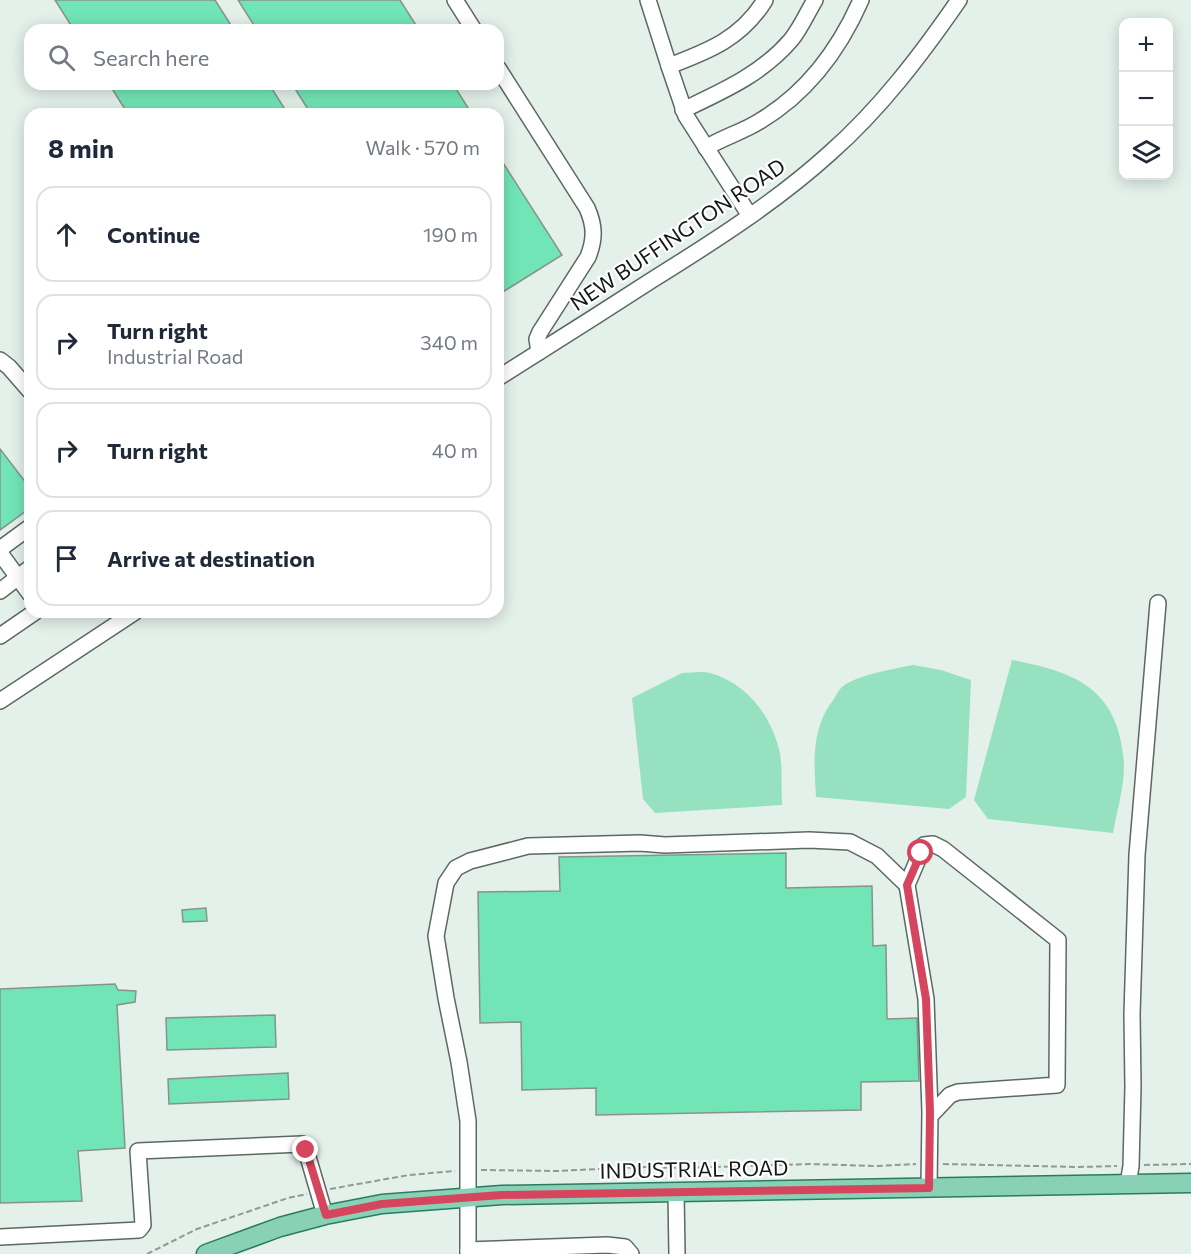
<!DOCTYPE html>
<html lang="en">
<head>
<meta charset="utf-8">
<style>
	:root { --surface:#fff; --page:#f2f2f3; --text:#1f2937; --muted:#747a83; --line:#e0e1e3 }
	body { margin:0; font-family:Commissioner,sans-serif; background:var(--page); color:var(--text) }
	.controls { position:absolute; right:18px; top:18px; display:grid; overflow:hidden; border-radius:12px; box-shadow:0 3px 15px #0003 }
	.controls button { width:54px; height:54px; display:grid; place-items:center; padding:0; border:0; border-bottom:2px solid var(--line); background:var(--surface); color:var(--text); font:30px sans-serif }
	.stop { position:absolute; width:18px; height:18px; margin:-14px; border:4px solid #d5455e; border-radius:50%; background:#fff }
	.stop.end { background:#d5455e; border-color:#fff; box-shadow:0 2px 6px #0008 }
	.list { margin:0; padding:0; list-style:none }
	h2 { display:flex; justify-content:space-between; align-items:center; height:78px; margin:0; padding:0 24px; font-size:26px }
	h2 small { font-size:20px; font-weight:400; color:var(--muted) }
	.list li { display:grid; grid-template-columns:39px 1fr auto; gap:18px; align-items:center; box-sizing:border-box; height:96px; margin:0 12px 12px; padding:0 12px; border:2px solid var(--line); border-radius:18px }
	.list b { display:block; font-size:22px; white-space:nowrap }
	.list p { margin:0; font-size:20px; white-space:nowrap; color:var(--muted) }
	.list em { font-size:20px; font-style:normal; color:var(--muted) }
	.icon { flex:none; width:33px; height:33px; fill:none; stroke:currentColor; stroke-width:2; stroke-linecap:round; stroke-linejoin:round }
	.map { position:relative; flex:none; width:1191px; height:1254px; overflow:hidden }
	.search { position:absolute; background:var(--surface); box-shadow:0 3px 15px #0003; left:24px; top:24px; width:480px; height:66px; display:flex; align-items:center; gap:15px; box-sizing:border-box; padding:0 21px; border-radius:18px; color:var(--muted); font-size:22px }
	.panel { position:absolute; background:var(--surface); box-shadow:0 3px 15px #0003; left:24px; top:108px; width:480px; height:510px; border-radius:18px }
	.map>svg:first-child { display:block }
</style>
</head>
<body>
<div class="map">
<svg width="1191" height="1254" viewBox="0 0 1191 1254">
	<rect width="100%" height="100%" fill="#e3f1ea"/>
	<g fill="#96e1bf">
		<path d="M1012,660C1064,670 1110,683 1121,742C1122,750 1124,758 1124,765C1124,788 1117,811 1113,833L988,819L974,800Z"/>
		<path d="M913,665L941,670L971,680L966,797L949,809L816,797C814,762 811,728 834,699C836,695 839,690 842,687C857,675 893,669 913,665Z"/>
		<path d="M682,673C691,673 702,671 710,673C746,683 770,714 779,749C783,766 781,787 782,805L655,813L643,799L632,698Z"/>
	</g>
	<g fill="#71e5b6" stroke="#87948d" stroke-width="1.5">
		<polygon points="55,0 215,0 234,30 74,30"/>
		<polygon points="238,0 400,0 419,30 257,30"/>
		<polygon points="109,84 269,84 288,114 128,114"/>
		<polygon points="292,84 453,84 472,114 311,114"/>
		<polygon points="498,155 562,255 498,295"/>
		<polygon points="0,449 30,488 30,508 0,530"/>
		<polygon points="786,853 786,888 872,886 873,946 886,945 887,1019 917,1018 919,1081 861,1082 861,1110 596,1115 596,1088 522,1090 521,1022 480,1023 478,892 560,891 559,857"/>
		<polygon points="206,908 207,921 183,922 182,910"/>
		<polygon points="115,984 118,990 136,991 135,1002 117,1005 125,1148 78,1151 82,1201 0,1203 0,989"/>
		<polygon points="275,1015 276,1047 167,1050 166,1018"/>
		<polygon points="288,1073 289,1099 169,1104 168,1079"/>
	</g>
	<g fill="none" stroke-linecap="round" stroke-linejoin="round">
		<defs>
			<g id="minor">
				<polyline points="455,0 474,30"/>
				<polyline points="648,0 669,66"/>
				<path d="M498,68L587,208C595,226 595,239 588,257L540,332L537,339L539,352"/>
				<path d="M683,110C723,91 762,74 791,40C801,28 807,13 815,0"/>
				<path d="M706,148C723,137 743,132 760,121C807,93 839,50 861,0"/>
				<path d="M750,216L686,116L669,66C709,51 742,38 765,0"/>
				<polyline points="0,360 9,367 30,391"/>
				<path d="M498,378C549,346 601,313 652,280C713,242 776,202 830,153C880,109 921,55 959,0"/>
				<polyline points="0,549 30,527"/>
				<polyline points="0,553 30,594"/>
				<polyline points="0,591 30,568"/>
				<polyline points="0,636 35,612"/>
				<polyline points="0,701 135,612"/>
				<polyline points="1128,1184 1131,1166 1133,1087 1132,1014 1137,855 1158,603"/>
				<polyline points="929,1188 930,1112 926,999 907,885 924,845 933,844 943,849 1058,940 1057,1085 958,1092 950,1095 930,1116"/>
				<polyline points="676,1193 677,1254"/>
				<polyline points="0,1237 139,1230 143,1225 138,1151 302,1144 306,1150 325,1215"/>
				<polyline points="468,1250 607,1245 625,1247 631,1254"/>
				<polyline points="468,1254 468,1121 459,1062 446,998 436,936 446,883 456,868 470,861 528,846 640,843 665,845 809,840 850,842 877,856 907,885"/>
			</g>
			<polyline id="major" points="206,1254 280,1227 325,1215 382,1204 502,1195 1191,1183"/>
		</defs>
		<use href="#minor" stroke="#5c6862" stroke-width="18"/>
		<use href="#major" stroke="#2b7c5e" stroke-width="21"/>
		<g stroke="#8f9a94" stroke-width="2" stroke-dasharray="6 3" stroke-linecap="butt">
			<polyline points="943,1164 1079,1167 1117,1166"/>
			<polyline points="1144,1165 1191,1164"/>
			<polyline points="481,1170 557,1171 639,1167 683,1168 809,1164 877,1166 916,1164"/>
			<polyline points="330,1189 409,1175 455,1171"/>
			<polyline points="147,1254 197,1229 288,1198 307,1194"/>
		</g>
		<use href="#minor" stroke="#fff" stroke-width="15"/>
		<use href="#major" stroke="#88d1b6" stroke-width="18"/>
	</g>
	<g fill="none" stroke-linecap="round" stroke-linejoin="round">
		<polyline stroke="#d5455e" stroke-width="8" points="306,1150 326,1215 382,1204 501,1195 929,1188 930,1112 926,999 907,885 921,853"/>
	</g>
	<g text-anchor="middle" stroke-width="4.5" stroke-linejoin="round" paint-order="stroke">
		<g font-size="21" fill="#141916" stroke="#fff">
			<text transform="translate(678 235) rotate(-34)" y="7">NEW BUFFINGTON ROAD</text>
			<text transform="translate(694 1170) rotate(-1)" y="7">INDUSTRIAL ROAD</text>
		</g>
	</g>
</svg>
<div class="controls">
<button>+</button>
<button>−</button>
<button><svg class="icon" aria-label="layers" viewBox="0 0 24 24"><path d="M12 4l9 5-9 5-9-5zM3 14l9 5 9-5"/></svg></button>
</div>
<div class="stop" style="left:921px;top:853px"></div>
<div class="stop end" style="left:306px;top:1150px"></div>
<div class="search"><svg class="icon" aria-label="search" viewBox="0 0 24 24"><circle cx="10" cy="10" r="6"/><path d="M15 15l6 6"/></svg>Search here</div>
<section class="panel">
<h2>8 min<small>Walk · 570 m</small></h2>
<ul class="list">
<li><svg class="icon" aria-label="ahead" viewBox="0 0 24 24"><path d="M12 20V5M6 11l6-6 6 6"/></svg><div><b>Continue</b></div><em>190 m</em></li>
<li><svg class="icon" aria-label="right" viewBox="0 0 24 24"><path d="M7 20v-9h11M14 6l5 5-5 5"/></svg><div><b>Turn right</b><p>Industrial Road</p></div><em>340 m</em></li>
<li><svg class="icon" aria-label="right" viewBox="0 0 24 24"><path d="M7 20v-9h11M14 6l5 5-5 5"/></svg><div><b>Turn right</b></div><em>40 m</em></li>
<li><svg class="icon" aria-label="arrive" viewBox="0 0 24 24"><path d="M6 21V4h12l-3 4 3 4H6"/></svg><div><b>Arrive at destination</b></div></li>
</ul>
</section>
</div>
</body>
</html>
